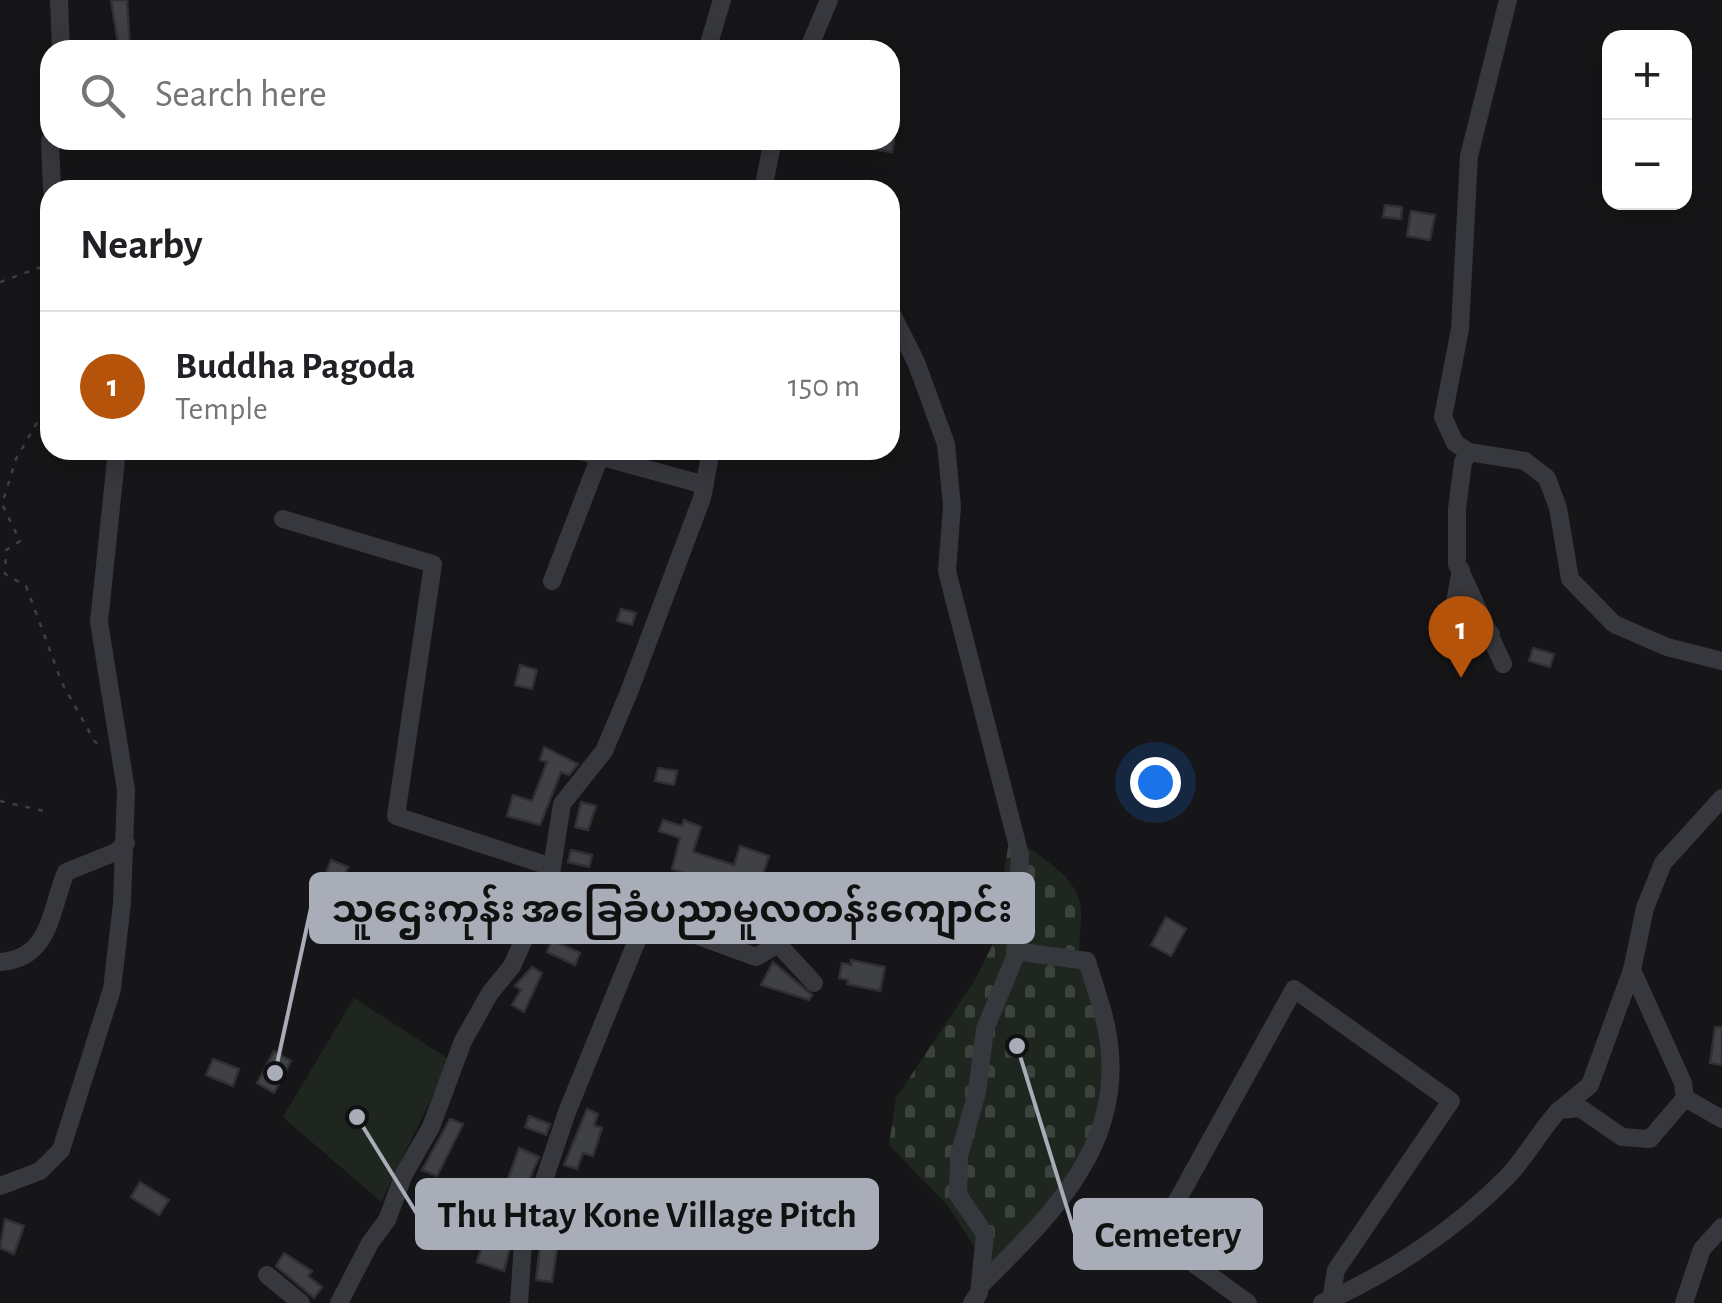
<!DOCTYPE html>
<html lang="en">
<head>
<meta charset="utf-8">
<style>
	:root { --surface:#fff; --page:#f6f6f6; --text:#202124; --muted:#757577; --line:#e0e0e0; --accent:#b45309 }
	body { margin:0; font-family:"Alegreya Sans","Noto Sans Myanmar",sans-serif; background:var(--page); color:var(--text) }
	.controls { position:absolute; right:30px; top:30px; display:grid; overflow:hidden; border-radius:20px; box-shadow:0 5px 25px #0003 }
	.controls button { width:90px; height:90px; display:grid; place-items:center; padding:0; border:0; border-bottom:2px solid var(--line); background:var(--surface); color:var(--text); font:50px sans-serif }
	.you { position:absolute; left:1155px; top:782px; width:35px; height:35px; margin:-25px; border:8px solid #fff; border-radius:50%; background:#1a73e8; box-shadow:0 0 0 15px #1a73e833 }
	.badge { display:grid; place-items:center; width:65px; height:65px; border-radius:50%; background:var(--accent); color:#fff; font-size:32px; font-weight:700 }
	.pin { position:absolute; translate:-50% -82px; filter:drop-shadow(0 2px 5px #0008) }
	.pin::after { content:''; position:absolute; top:52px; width:35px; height:30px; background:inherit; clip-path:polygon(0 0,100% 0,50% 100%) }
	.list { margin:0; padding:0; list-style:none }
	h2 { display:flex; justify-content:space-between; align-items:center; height:130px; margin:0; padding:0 40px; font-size:42px }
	h2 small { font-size:32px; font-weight:400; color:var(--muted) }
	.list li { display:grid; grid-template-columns:65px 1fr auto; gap:30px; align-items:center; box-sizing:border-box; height:150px; padding:0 40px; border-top:2px solid var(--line) }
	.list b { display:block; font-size:38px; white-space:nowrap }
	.list p { margin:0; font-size:32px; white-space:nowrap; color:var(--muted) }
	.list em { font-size:32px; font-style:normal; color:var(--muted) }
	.icon { flex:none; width:55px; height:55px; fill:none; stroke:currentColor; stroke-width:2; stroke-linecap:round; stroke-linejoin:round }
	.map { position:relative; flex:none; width:1722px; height:1303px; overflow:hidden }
	.search { position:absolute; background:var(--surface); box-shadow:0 5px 25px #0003; left:40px; top:40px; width:860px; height:110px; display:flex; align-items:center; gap:25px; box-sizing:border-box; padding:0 35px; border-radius:30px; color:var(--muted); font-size:38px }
	.panel { position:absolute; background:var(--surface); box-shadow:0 5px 25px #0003; left:40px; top:180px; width:860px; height:280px; border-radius:30px }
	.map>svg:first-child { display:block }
</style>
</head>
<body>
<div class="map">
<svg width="1722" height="1303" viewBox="0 0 1722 1303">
	<defs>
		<pattern id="cemetery-stones" width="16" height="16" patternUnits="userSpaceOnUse" patternTransform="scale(2.5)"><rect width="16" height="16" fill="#1e261f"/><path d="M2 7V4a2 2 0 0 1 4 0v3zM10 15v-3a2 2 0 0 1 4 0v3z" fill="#3c433d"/></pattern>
	</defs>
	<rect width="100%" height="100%" fill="#161618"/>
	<polygon fill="#1e261f" points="354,998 450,1060 381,1202 283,1117"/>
	<path fill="url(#cemetery-stones)" d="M1010,835C1035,854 1079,875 1081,910C1082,930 1076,952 1081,971C1087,993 1098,1013 1103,1036C1123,1135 1059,1193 1000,1260L986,1265L948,1206L889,1145L896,1098L975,980L992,946Z"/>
	<g fill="#404145" stroke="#303034" stroke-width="2.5">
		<polygon points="111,0 127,0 130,49 119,50"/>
		<polygon points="857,140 894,140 892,152 857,147"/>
		<polygon points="1385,205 1402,207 1401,219 1383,217"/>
		<polygon points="1411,211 1435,215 1430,240 1407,236"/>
		<polygon points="621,609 636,613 632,625 617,621"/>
		<polygon points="1533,648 1554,654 1550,667 1529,661"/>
		<polygon points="520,665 537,670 532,689 515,685"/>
		<polygon points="544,747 578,764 569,775 561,772 540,825 507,816 513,795 532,801 547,762 540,760"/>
		<polygon points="658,768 677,771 674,785 655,781"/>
		<polygon points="581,802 596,806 588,830 575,827"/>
		<polygon points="663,820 682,826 684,820 701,827 693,852 734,865 740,846 769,856 758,889 720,876 717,883 672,869 680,838 659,831"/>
		<polygon points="571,850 592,855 589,867 568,862"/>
		<polygon points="331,860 348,867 333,903 317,897"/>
		<polygon points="520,874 535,881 530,893 515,886"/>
		<polygon points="1166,917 1186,929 1171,956 1151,945"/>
		<polygon points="552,940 580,953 575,965 547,952"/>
		<polygon points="851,960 885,967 880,991 847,984 848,980 839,978 842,963 851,965"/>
		<polygon points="773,962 812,995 809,1000 761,985"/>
		<polygon points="532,967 542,973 524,1012 512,1005 521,990 515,986"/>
		<polygon points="1715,1027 1722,1027 1722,1065 1710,1063"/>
		<polygon points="274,1051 291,1061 274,1093 257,1083"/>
		<polygon points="213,1059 239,1069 233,1086 206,1075"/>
		<polygon points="587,1109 598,1114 594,1125 602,1128 593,1156 583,1153 577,1169 564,1165"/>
		<polygon points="529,1116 550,1124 546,1135 525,1127"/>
		<polygon points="450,1119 463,1124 437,1176 422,1170"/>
		<polygon points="519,1148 539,1157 514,1216 518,1217 504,1271 477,1262 482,1247 490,1249 499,1224 505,1207 493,1203 497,1191 503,1193"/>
		<polygon points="140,1182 169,1200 159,1215 131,1197"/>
		<polygon points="5,1219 24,1226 14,1254 0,1248"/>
		<polygon points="542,1230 559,1235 552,1282 536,1280"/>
		<polygon points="284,1253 312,1271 308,1276 322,1287 314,1298 276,1266"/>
	</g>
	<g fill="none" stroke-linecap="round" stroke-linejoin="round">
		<g stroke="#3d3f44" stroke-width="2.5" stroke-dasharray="5 8" stroke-linecap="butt">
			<polyline points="0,282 50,264"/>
			<polyline points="50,400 16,459 2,504 20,541 6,550 5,574 26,586 62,683 95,742 101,745"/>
			<polyline points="0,801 44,811"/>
		</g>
		<g stroke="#37383d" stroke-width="18">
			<polyline points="59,0 61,50"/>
			<polyline points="707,50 722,0"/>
			<polyline points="808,50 829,0"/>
			<polyline points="50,140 52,190"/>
			<polyline points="763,190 773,140"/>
			<polyline points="890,310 916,362 946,444 952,506 947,571 1020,855 1015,957 985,1029 977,1092 959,1156 958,1195 985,1234 979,1293 972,1303"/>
			<polyline points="577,450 705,485"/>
			<polyline points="1469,452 1455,443 1443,417 1460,329 1469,156 1508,0"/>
			<polyline points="283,519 433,564 396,816 552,867"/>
			<polyline points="1461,570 1451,623 1458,630 1491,634"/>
			<polyline points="552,581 600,456"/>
			<polyline points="1503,664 1457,564 1457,509 1463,462 1469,452 1525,461 1547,478 1558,508 1570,579 1614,624 1667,647 1722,661"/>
			<path d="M0,962C51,959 50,910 66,872L116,852L126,843"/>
			<polyline points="1685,1098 1722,1119"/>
			<polyline points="1560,1110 1590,1085 1632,970"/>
			<polyline points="0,1186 40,1171 61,1150 112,989 122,903 126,790 99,622 117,450"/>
			<polyline points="267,1275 301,1303"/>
			<path d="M980,1286C1051,1215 1126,1145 1108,1036C1104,1010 1094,985 1087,961L1015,951"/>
			<polyline points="339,1303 370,1243 387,1220 404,1174 431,1127 463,1041 490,993 512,966 536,912 551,874 562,804 604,751 629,692 702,498 711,450"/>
			<polyline points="519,1303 523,1243 567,1112 640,933 660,922 756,957 778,944 814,983"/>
			<polyline points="1248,1303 1157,1237 1294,989 1451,1101 1336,1270 1331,1299"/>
			<path d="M1322,1303C1388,1275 1457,1228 1507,1177C1526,1157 1540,1131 1559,1110L1580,1108L1622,1137L1650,1139L1685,1098L1683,1083L1632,970L1645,908L1663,863L1722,798"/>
			<polyline points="1684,1303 1702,1249 1722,1227"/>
		</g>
	</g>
	<path fill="none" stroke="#a8adb8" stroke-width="4" d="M275 1073L311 908M357 1117L417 1214M1017 1046L1075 1234"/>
	<g fill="#a8adb8" stroke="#111113" stroke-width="4">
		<circle cx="275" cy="1073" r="10"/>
		<circle cx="357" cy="1117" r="10"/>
		<circle cx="1017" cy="1046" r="10"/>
	</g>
	<g fill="#a8adb8" stroke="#a8adb8" stroke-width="4">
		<rect x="311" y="874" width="722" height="68" rx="10"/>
		<rect x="417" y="1180" width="460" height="68" rx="10"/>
		<rect x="1075" y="1200" width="186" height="68" rx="10"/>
	</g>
	<g font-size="38" text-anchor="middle" font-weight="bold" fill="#111">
		<text x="672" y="922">သူဌေးကုန်း အခြေခံပညာမူလတန်းကျောင်း</text>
		<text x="647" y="1227">Thu Htay Kone Village Pitch</text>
		<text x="1168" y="1247">Cemetery</text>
	</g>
</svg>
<div class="controls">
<button>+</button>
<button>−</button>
</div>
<div class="you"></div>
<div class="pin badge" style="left:1461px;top:678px">1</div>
<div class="search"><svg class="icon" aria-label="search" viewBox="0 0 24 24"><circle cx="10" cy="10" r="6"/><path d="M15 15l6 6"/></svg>Search here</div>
<section class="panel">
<h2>Nearby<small></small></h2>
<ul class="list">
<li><span class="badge">1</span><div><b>Buddha Pagoda</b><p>Temple</p></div><em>150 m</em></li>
</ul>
</section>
</div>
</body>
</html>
